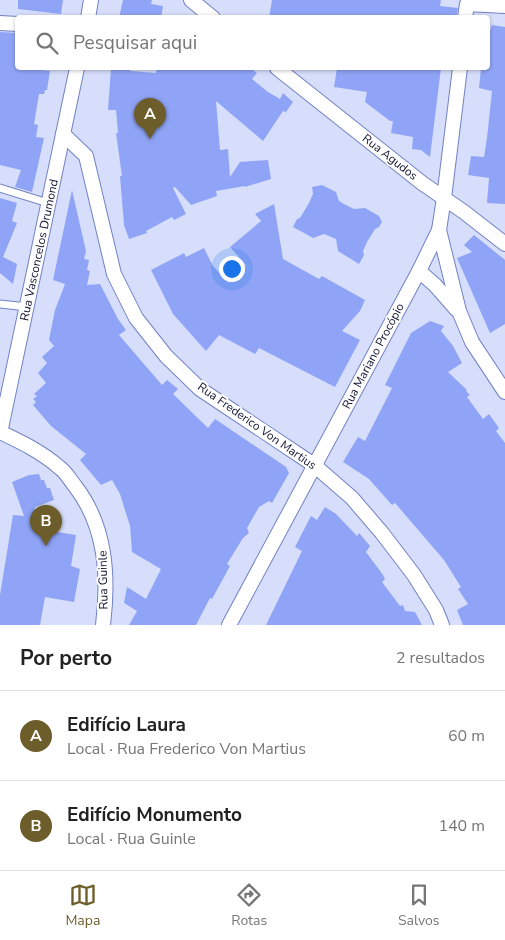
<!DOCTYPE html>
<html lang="pt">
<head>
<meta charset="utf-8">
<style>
	:root { --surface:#fff; --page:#f2f2f2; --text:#222; --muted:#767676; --line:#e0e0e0; --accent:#6c5d2a }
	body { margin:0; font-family:"Nunito Sans",sans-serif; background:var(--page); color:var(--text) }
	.you { position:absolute; left:231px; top:268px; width:18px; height:18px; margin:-12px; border:4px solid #fff; border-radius:50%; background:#1a73e8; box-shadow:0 0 0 8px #1a73e833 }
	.badge { display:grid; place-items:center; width:32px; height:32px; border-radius:50%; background:var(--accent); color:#fff; font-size:16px; font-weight:700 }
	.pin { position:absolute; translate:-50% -41px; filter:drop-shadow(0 1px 2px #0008) }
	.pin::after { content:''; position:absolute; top:26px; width:18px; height:15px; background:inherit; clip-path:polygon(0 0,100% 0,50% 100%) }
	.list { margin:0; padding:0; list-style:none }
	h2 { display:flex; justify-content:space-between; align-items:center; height:65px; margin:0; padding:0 20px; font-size:21px }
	h2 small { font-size:16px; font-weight:400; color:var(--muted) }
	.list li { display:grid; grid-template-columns:32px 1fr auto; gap:15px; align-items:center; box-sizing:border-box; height:90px; padding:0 20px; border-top:1px solid var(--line) }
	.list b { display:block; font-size:19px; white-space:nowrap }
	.list p { margin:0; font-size:16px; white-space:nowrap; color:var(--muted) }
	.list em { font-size:16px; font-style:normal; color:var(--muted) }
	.icon { flex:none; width:28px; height:28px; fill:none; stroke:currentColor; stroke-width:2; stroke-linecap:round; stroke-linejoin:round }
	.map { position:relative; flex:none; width:505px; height:625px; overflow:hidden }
	.search { position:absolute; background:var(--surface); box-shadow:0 1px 4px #0004; left:15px; right:15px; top:15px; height:55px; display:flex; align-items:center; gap:12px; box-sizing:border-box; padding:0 18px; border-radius:5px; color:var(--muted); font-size:19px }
	.sheet { height:245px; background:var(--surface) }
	nav { display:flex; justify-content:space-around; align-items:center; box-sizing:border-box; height:70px; border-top:1px solid var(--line); background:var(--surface); font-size:14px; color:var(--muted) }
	nav a { display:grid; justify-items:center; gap:2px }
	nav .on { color:var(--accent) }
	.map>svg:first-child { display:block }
</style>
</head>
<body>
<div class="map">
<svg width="505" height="625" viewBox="0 0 505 625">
	<rect width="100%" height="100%" fill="#d6defb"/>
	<g fill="#8fa4f6">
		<polygon points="18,0 63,0 61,14 18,9"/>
		<polygon points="123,0 152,0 151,4 163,6 161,18 119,18"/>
		<polygon points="272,0 441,0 440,6 458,8 456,18 269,18"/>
		<polygon points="492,25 505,27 505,204 487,203 489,178 468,175 471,156 484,157 487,138 492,91 479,88 481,68 488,68 488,35"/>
		<polygon points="0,32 18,33 18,68 29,68 50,71 47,90 45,90 44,94 39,94 34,124 38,125 36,137 44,138 32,192 15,187 21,170 0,165"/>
		<polygon points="111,68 131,68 130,71 156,73 157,68 250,68 257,73 252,79 268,92 280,99 283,93 293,102 286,112 283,111 263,141 216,101 220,150 228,149 230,177 240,162 268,160 271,179 245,187 245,186 216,191 217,196 191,205 175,187 173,188 186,214 174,220 172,217 146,231 147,233 129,239 124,225 120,176 122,176 116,133 118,133 116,110 108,110"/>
		<polygon points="337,68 441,68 430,157 421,150 412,149 413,137 391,133 393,121 390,121 365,102 367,92 334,87"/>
		<polygon points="322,185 336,192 339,201 344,204 354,209 365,208 379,216 382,222 379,227 375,229 367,242 363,251 364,255 359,264 338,251 336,239 324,234 313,238 293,227 297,219 300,218 309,203 313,194 312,187"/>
		<polygon points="72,190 86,251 84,259 89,260 87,270 90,271 87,285 100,284 118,319 126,330 119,335 162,385 167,380 178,389 173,394 208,428 215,419 286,467 289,473 272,503 269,501 259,507 247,528 249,533 243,538 227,564 230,566 212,599 210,598 196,625 129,625 137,611 124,603 127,587 146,599 161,569 132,552 130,526 120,494 112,480 101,485 80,460 86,454 51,426 33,405 36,402 33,399 37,396 34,394 46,383 38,373 47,363 42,357 54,346 49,340 55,310 65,284 53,280"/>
		<polygon points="0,198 17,203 12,221 17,223 3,257 17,264 13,284 0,273"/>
		<polygon points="274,204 283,259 319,279 322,276 365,300 360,311 342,331 360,340 335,387 259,348 255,354 219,335 206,351 173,314 151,270 184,253 186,257 204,248 213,266 229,283 246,265 230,247 261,221 255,214"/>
		<polygon points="474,235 505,260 505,324 490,333 457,258 472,252 464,245"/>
		<polygon points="430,321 444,326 441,331 453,346 462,363 448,372 467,390 466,391 470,395 467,397 483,419 489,414 499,428 496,431 505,443 505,625 463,625 457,610 468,604 458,589 461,587 444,560 395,503 392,505 369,479 343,462 358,437 365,441 392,388 385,385 411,333"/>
		<polygon points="39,474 41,480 44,480 47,488 50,488 54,500 35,507 32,528 76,535 71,566 80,569 74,602 45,597 40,625 0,625 0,595 13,515 24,516 12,482 29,475"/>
		<polygon points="325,507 336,514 357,536 359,533 370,546 366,552 383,575 385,579 382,582 400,606 403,605 405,611 415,612 422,625 266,625 302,551 295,547 311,516 317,520"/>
	</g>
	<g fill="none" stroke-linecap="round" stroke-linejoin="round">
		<defs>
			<g id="lane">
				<polyline points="0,188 48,203"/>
				<polyline points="0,304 27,307"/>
			</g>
			<g id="street">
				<polyline points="191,0 213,18"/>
				<polyline points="88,18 91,0"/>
				<polyline points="465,18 467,4 505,6"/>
				<polyline points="0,23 18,24"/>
				<polyline points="277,68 422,183 464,212 505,244"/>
				<polyline points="63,134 86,156 114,274 136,318 166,356 200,389 314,465 352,498 382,533 414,575 436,610 442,625"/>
				<polyline points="439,230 459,311 472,342 505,392"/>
				<polyline points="419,271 435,285 456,309"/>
				<path d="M0,432C21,442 42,452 60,468C66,472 70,480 75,486C106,526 109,576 103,625"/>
				<polyline points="0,433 77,68"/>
				<polyline points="229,625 419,271 439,230 444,198 460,68"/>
			</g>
		</defs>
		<use href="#lane" stroke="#7282c3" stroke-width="9"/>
		<use href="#street" stroke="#7282c3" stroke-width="16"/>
		<use href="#lane" stroke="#fff" stroke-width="7"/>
		<use href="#street" stroke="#fff" stroke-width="14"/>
	</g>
	<g text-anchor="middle" stroke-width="4" stroke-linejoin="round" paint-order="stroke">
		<g font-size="12" fill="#10152e" stroke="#fff">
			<text transform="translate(390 157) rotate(38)" y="4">Rua Agudos</text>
			<text transform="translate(39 250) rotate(-78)" y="4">Rua Vasconcelos Drumond</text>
			<text transform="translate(373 356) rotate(-62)" y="4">Rua Mariano Procópio</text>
			<text transform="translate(257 426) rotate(35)" y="4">Rua Frederico Von Martius</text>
			<text transform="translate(103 580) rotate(-91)" y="4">Rua Guinle</text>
		</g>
	</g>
</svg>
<div class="you"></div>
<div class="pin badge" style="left:150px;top:139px">A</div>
<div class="pin badge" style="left:46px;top:546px">B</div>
<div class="search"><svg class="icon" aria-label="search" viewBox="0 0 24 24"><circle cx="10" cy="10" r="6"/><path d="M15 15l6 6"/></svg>Pesquisar aqui</div>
</div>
<section class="sheet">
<h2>Por perto<small>2 resultados</small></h2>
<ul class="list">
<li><span class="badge">A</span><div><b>Edifício Laura</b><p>Local · Rua Frederico Von Martius</p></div><em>60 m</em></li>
<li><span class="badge">B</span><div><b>Edifício Monumento</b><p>Local · Rua Guinle</p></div><em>140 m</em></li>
</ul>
</section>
<nav>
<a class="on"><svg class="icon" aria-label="map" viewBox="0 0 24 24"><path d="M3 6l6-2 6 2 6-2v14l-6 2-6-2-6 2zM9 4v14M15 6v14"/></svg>Mapa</a>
<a><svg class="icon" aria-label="directions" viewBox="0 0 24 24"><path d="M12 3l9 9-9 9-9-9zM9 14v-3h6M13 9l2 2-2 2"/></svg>Rotas</a>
<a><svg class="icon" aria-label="saved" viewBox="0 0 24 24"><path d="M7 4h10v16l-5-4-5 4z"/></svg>Salvos</a>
</nav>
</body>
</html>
